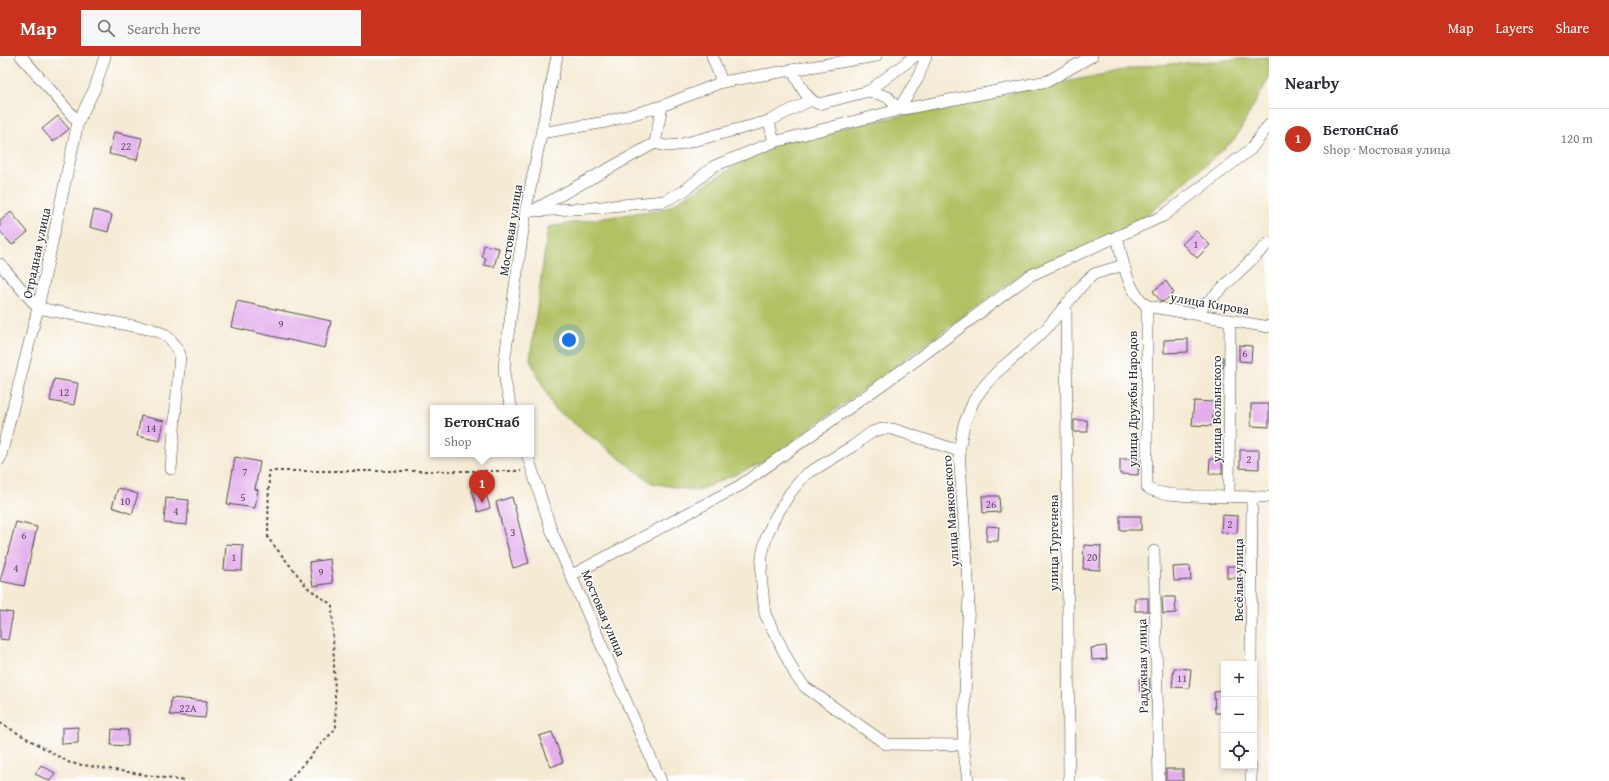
<!DOCTYPE html>
<html lang="en">
<head>
<meta charset="utf-8">
<style>
	:root { --surface:#fff; --page:#f7f7f7; --text:#2b2b33; --muted:#7c7c81; --line:#e1e1e2; --accent:#c8321e }
	body { margin:0; font-family:"Gentium Book Plus",serif; background:var(--page); color:var(--text) }
	.controls { position:absolute; right:12px; bottom:12px; display:grid; overflow:hidden; border-radius:0px; box-shadow:0 2px 6px #0003 }
	.controls button { width:36px; height:36px; display:grid; place-items:center; padding:0; border:0; border-bottom:1px solid var(--line); background:var(--surface); color:var(--text); font:20px sans-serif }
	.you { position:absolute; left:569px; top:284px; width:14px; height:14px; margin:-10px; border:3px solid #fff; border-radius:50%; background:#1a73e8; box-shadow:0 0 0 6px #1a73e833 }
	.badge { display:grid; place-items:center; width:26px; height:26px; border-radius:50%; background:var(--accent); color:#fff; font-size:13px; font-weight:700 }
	.pin { position:absolute; translate:-50% -33px; filter:drop-shadow(0 1px 2px #0008) }
	.pin::after { content:''; position:absolute; top:21px; width:14px; height:12px; background:inherit; clip-path:polygon(0 0,100% 0,50% 100%) }
	.popup { position:absolute; left:430px; top:349px; width:104px; height:52px; box-sizing:border-box; display:grid; place-content:center; border-radius:0px; background:var(--surface); filter:drop-shadow(0 1px 3px #0005); font-size:13px; white-space:nowrap; color:var(--muted) }
	.popup b { font-size:15px; color:var(--text) }
	.popup::after { content:''; position:absolute; left:50%; top:100%; margin-left:-8px; border:8px solid transparent; border-top-color:var(--surface) }
	.list { margin:0; padding:0; list-style:none }
	h2 { display:flex; justify-content:space-between; align-items:center; height:52px; margin:0; padding:0 16px; font-size:17px }
	h2 small { font-size:13px; font-weight:400; color:var(--muted) }
	.list li { display:grid; grid-template-columns:26px 1fr auto; gap:12px; align-items:center; box-sizing:border-box; height:60px; padding:0 16px; border-top:1px solid var(--line) }
	.list b { display:block; font-size:15px; white-space:nowrap }
	.list p { margin:0; font-size:13px; white-space:nowrap; color:var(--muted) }
	.list em { font-size:13px; font-style:normal; color:var(--muted) }
	.icon { flex:none; width:22px; height:22px; fill:none; stroke:currentColor; stroke-width:2; stroke-linecap:round; stroke-linejoin:round }
	.map { position:relative; flex:none; width:1269px; height:725px; overflow:hidden }
	header { display:flex; align-items:center; gap:24px; box-sizing:border-box; height:56px; padding:0 20px; background:var(--accent); color:#fff }
	header strong { font-size:19px }
	nav { display:flex; gap:22px; margin-inline-start:auto; font-size:14px }
	.search { width:280px; height:36px; background:var(--page); display:flex; align-items:center; gap:10px; box-sizing:border-box; padding:0 14px; border-radius:0px; color:var(--muted); font-size:15px }
	main { display:flex }
	aside { flex:1; background:var(--surface) }
	.map>svg:first-child { display:block }
</style>
</head>
<body>
<header>
<strong>Map</strong>
<div class="search"><svg class="icon" aria-label="search" viewBox="0 0 24 24"><circle cx="10" cy="10" r="6"/><path d="M15 15l6 6"/></svg>Search here</div>
<nav><a>Map</a><a>Layers</a><a>Share</a></nav>
</header>
<main>
<div class="map">
<svg width="1269" height="725" viewBox="0 0 1269 725">
	<rect width="100%" height="100%" fill="#fff"/>
	<filter id="ink" filterUnits="userSpaceOnUse"><feTurbulence type="fractalNoise" baseFrequency=".025" numOctaves="2"/><feDisplacementMap in="SourceGraphic" scale="8" xChannelSelector="R" yChannelSelector="G"/><feConvolveMatrix kernelMatrix="1 2 1 2 8 2 1 2 1" color-interpolation-filters="sRGB"/></filter>
	<filter id="wash" filterUnits="userSpaceOnUse"><feTurbulence type="fractalNoise" baseFrequency=".012" numOctaves="4" result="noise"/><feDisplacementMap in="SourceGraphic" scale="16" xChannelSelector="R" yChannelSelector="G"/><feGaussianBlur stdDeviation="0.9" result="paint"/><feColorMatrix in="noise" values="0 0 0 0 0 0 0 0 0 0 0 0 0 0 0 0 0 1.4 0 .05"/><feComposite in="paint" operator="in"/></filter>
	<g filter="url(#wash)">
		<rect width="100%" height="100%" fill="#f5ead4"/>
		<polygon fill="#b1c164" stroke="#6e7648" points="1269,1 1269,22 1235,83 1151,156 1091,193 1023,217 764,406 696,435 652,427 554,352 530,304 548,171 667,152 774,86 1143,10"/>
		<g id="blocks">
			<g fill="#e3aeec">
				<polygon points="58,60 69,73 53,86 42,73"/>
				<polygon points="114,76 142,82 137,104 109,98"/>
				<polygon points="94,154 112,159 108,176 90,171"/>
				<polygon points="11,156 28,176 12,189 0,175 0,165"/>
				<polygon points="1196,175 1210,189 1197,202 1182,188"/>
				<polygon points="484,189 499,192 494,211 484,209 486,202 482,201"/>
				<polygon points="1166,225 1174,237 1163,246 1160,245 1153,235"/>
				<polygon points="237,245 331,265 325,292 231,271"/>
				<polygon points="1188,283 1188,296 1164,297 1164,284"/>
				<polygon points="1239,289 1252,290 1251,306 1239,305"/>
				<polygon points="1216,300 1223,301 1223,312 1216,312"/>
				<polygon points="54,323 78,327 74,349 50,345"/>
				<polygon points="1194,345 1214,346 1212,370 1192,369"/>
				<polygon points="1251,348 1269,348 1269,371 1251,370"/>
				<polygon points="141,360 164,365 160,385 137,380"/>
				<polygon points="1074,364 1087,364 1088,376 1074,376"/>
				<polygon points="1240,394 1259,394 1259,413 1240,412"/>
				<polygon points="235,401 260,406 255,433 258,434 255,452 227,448"/>
				<polygon points="1120,403 1139,403 1138,419 1120,418"/>
				<polygon points="1210,403 1222,403 1222,418 1209,418"/>
				<polygon points="484,430 490,452 478,456 472,434"/>
				<polygon points="118,432 138,438 132,458 112,451"/>
				<polygon points="982,440 999,440 1000,456 983,457"/>
				<polygon points="512,441 529,507 513,512 496,446"/>
				<polygon points="166,442 189,444 187,469 164,467"/>
				<polygon points="1222,459 1238,460 1237,477 1221,476"/>
				<rect x="1120" y="460" width="21" height="14"/>
				<polygon points="16,466 37,471 24,530 0,525"/>
				<polygon points="987,470 999,471 998,485 986,485"/>
				<polygon points="226,488 243,489 242,515 224,514"/>
				<polygon points="1084,489 1101,490 1100,514 1083,513"/>
				<polygon points="330,503 333,527 313,530 309,506"/>
				<polygon points="1190,510 1191,524 1174,525 1173,511"/>
				<rect x="1227" y="510" width="13" height="12"/>
				<polygon points="1162,541 1175,541 1176,557 1163,558"/>
				<rect x="1135" y="542" width="13" height="13"/>
				<polygon points="0,555 13,557 8,584 0,583"/>
				<polygon points="1106,590 1107,603 1092,604 1091,592"/>
				<polygon points="1174,612 1191,613 1189,632 1172,631"/>
				<polygon points="1149,622 1150,635 1140,636 1139,623"/>
				<polygon points="1224,635 1224,657 1215,657 1214,636"/>
				<polygon points="171,642 207,645 205,662 170,659"/>
				<polygon points="78,671 78,687 62,688 62,672"/>
				<polygon points="112,673 128,674 128,690 111,689"/>
				<polygon points="552,676 563,706 551,711 539,680"/>
				<polygon points="41,709 55,717 50,725 35,718"/>
				<rect x="1166" y="713" width="17" height="12"/>
			</g>
		</g>
	</g>
	<g filter="url(#ink)">
		<use href="#blocks" fill-opacity="0" stroke="#494844" stroke-width="1"/>
		<g fill="none" stroke-linecap="round" stroke-linejoin="round">
			<defs>
				<g id="minor">
					<polyline points="21,0 78,66"/>
					<polyline points="712,0 722,26"/>
					<polyline points="915,0 869,35 888,41 898,54 918,22 926,0"/>
					<path d="M869,35L819,48C806,44 798,25 792,14L876,0"/>
					<polyline points="811,44 769,65 774,86 898,54 1048,25 1092,0"/>
					<polyline points="541,77 606,66 662,50"/>
					<polyline points="655,87 666,90 678,89 769,65"/>
					<polyline points="526,153 532,155 655,87 662,50 722,26 792,14"/>
					<polyline points="535,155 591,152 664,145 684,135 714,110 774,86"/>
					<path d="M1117,180C1123,205 1126,233 1147,250"/>
					<polyline points="0,208 38,252 154,274 164,278 171,284 180,298 171,413"/>
					<polyline points="1066,249 1069,725"/>
					<path d="M1147,250V431C1159,444 1247,440 1269,441"/>
					<polyline points="1147,250 1269,271"/>
					<polyline points="1195,258 1269,187"/>
					<path d="M512,352C506,334 503,320 505,301L526,153L557,0"/>
					<polyline points="959,395 893,373 882,373 872,376 853,390 805,419 790,437 773,465 766,482 762,500 761,519 765,558 796,620 805,631 886,688 963,689"/>
					<polyline points="527,398 552,476 661,725"/>
					<polyline points="0,403 38,252 78,66 95,32 105,0"/>
					<polyline points="1229,441 1230,265"/>
					<polyline points="1154,495 1159,725"/>
					<polyline points="572,519 741,429 915,305 1029,220 1163,160 1251,93 1269,69"/>
					<polyline points="1251,608 1252,440"/>
					<polyline points="968,725 963,689 969,539 959,395 964,368 974,344 985,329 997,316 1045,274 1085,226 1094,218 1124,209"/>
					<polyline points="1251,725 1251,710"/>
				</g>
			</defs>
			<use href="#minor" stroke="#494844" stroke-width="12"/>
			<g stroke="#494844" stroke-width="2" stroke-dasharray="3 3" stroke-linecap="butt">
				<polyline points="0,667 70,707 185,725"/>
				<polyline points="288,725 336,672 332,549 308,532 268,482 269,415 521,415"/>
			</g>
			<use href="#minor" stroke="#fff" stroke-width="11"/>
		</g>
	</g>
	<g text-anchor="middle" stroke-width="3" stroke-linejoin="round" paint-order="stroke">
		<g font-size="11" fill="#594c5b">
			<text x="126" y="94">22</text>
			<text x="1196" y="192">1</text>
			<text x="281" y="272">9</text>
			<text x="1245" y="301">6</text>
			<text x="64" y="340">12</text>
			<text x="151" y="376">14</text>
			<text x="1249" y="407">2</text>
			<text x="245" y="419">7</text>
			<text x="243" y="445">5</text>
			<text x="125" y="449">10</text>
			<text x="991" y="452">26</text>
			<text x="176" y="459">4</text>
			<text x="1230" y="472">2</text>
			<text x="513" y="480">3</text>
			<text x="24" y="483">6</text>
			<text x="234" y="505">1</text>
			<text x="1092" y="505">20</text>
			<text x="16" y="516">4</text>
			<text x="321" y="520">9</text>
			<text x="1182" y="626">11</text>
			<text x="188" y="656">22А</text>
		</g>
		<g font-size="13" fill="#2b2b2b" stroke="#fff">
			<text transform="translate(510 174) rotate(-81)" y="5">Мостовая улица</text>
			<text transform="translate(36 197) rotate(-78)" y="5">Отрадная улица</text>
			<text transform="translate(1210 247) rotate(10)" y="5">улица Кирова</text>
			<text transform="translate(1132 343) rotate(-90)" y="5">улица Дружбы Народов</text>
			<text transform="translate(1216 353) rotate(-90)" y="5">улица Волынского</text>
			<text transform="translate(950 455) rotate(-94)" y="5">улица Маяковского</text>
			<text transform="translate(1053 487) rotate(-90)" y="5">улица Тургенева</text>
			<text transform="translate(1238 524) rotate(-90)" y="5">Весёлая улица</text>
			<text transform="translate(604 557) rotate(67)" y="5">Мостовая улица</text>
			<text transform="translate(1142 610) rotate(-91)" y="5">Радужная улица</text>
		</g>
	</g>
</svg>
<div class="controls">
<button>+</button>
<button>−</button>
<button><svg class="icon" aria-label="locate" viewBox="0 0 24 24"><circle cx="12" cy="12" r="6"/><path d="M12 2v4M12 18v4M2 12h4M18 12h4"/></svg></button>
</div>
<div class="you"></div>
<div class="pin badge" style="left:482px;top:447px">1</div>
<div class="popup"><b>БетонСнаб</b>Shop</div>
</div>
<aside>
<h2>Nearby<small></small></h2>
<ul class="list">
<li><span class="badge">1</span><div><b>БетонСнаб</b><p>Shop · Мостовая улица</p></div><em>120 m</em></li>
</ul>
</aside>
</main>
</body>
</html>
